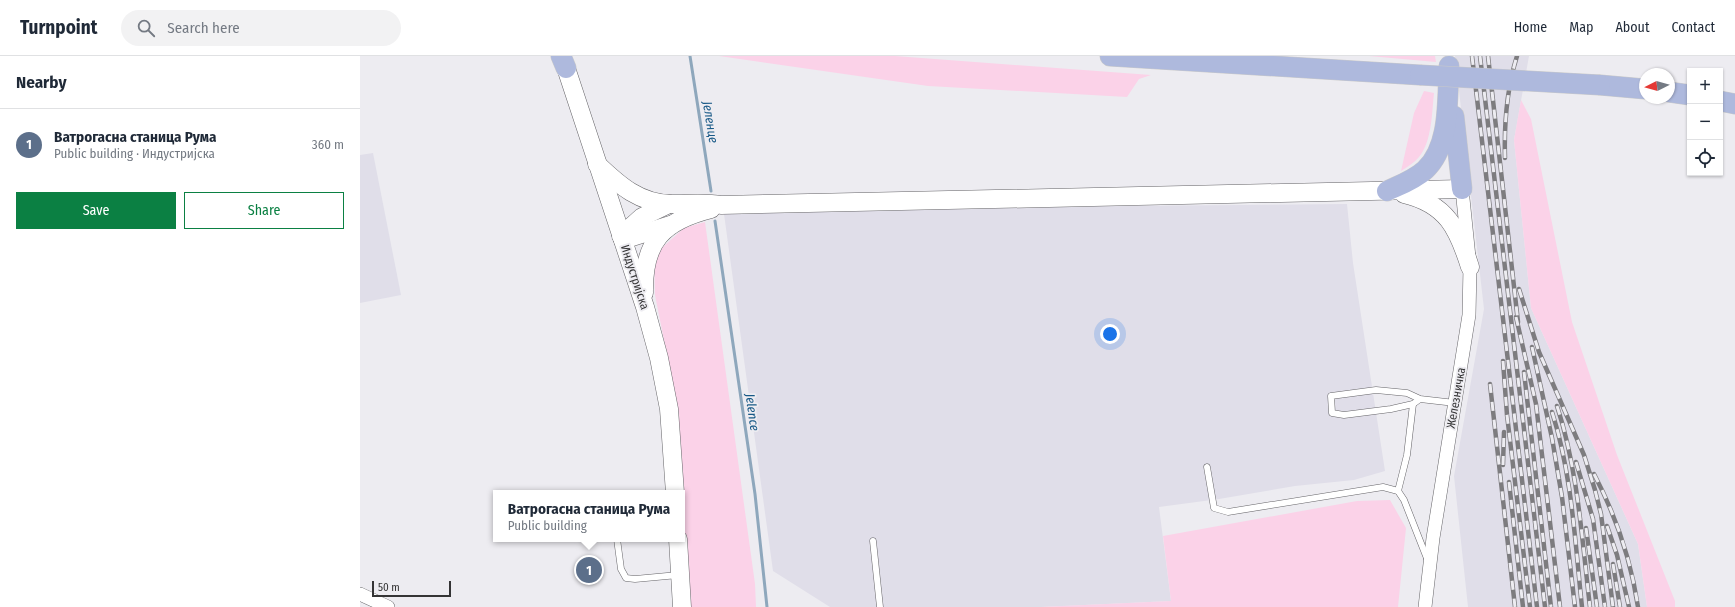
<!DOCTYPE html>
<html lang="en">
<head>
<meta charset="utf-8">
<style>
	:root { --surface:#fff; --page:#f2f2f3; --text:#1f2937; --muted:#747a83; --line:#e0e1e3; --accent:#0b8043 }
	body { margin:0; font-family:"Fira Sans Condensed",sans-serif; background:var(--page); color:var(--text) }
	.controls { position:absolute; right:12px; top:12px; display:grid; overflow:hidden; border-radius:0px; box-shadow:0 1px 3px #0004 }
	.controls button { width:36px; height:36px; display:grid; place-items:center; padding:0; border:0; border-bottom:1px solid var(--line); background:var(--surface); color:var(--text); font:20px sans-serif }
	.compass { position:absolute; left:1279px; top:12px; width:36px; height:36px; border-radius:50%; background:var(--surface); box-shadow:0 1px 3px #0004; rotate:264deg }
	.scale { position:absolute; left:12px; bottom:10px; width:79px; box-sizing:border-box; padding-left:4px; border:2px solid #343435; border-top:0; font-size:11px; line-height:14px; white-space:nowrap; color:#343435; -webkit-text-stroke:3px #edecf1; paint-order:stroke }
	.you { position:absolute; left:750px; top:278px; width:14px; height:14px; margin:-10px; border:3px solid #fff; border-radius:50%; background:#1a73e8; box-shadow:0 0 0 6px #1a73e833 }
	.badge { display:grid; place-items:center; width:26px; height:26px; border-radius:50%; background:var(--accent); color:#fff; font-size:13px; font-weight:700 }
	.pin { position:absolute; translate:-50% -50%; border:2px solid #fff; box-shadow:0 1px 4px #0006 }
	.popup { position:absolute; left:133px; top:434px; width:192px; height:52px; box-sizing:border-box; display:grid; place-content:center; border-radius:0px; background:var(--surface); filter:drop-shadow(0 1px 3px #0005); font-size:13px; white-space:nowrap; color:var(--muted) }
	.popup b { font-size:15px; color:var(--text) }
	.popup::after { content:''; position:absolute; left:50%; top:100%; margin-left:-8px; border:8px solid transparent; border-top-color:var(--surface) }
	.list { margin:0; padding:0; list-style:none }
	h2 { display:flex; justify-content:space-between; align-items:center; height:52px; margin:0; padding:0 16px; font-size:17px }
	h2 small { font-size:13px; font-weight:400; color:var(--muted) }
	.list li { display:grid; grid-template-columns:26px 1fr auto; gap:12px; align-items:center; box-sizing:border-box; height:72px; padding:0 16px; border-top:1px solid var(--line) }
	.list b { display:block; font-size:15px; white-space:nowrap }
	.list p { margin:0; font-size:13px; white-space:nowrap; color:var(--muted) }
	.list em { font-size:13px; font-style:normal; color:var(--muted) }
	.actions { display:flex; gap:8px; padding:12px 16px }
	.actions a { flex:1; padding:9px 0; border:1px solid var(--accent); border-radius:0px; text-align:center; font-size:14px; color:var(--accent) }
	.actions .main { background:var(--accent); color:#fff }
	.icon { flex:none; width:22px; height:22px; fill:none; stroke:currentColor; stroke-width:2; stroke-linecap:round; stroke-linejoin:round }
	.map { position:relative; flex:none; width:1375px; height:551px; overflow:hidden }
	header { display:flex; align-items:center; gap:24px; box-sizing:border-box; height:56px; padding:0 20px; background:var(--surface); border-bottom:1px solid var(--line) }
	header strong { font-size:19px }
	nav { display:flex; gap:22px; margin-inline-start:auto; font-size:14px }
	.search { width:280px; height:36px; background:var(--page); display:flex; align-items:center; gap:10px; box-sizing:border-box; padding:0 14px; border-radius:22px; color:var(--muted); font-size:15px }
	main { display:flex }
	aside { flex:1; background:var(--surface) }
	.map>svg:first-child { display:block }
</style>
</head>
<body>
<header>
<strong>Turnpoint</strong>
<div class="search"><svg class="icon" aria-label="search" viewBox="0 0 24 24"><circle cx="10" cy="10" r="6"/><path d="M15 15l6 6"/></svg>Search here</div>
<nav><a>Home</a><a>Map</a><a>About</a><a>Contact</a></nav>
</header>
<main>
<aside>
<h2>Nearby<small></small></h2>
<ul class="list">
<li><span class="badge" style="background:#5c6f8a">1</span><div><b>Ватрогасна станица Рума</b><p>Public building · Индустријска</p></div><em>360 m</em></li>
</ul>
<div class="actions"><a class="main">Save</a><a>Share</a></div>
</aside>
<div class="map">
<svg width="1375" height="551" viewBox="0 0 1375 551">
	<rect width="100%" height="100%" fill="#edecf1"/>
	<g fill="#e0dee9">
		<polygon points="1095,0 1169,0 1154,84 1171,252 1278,488 1287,551 1108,551 1094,420 1124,253"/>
		<polygon points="13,97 41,239 0,247 0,99"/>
		<polygon points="987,148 993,207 1025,415 994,424 935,430 859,443 799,451 811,545 681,551 470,551 413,515 364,158 758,150"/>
	</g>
	<g fill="#fbd2e8">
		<polygon points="359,0 535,0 791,19 779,23 767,41 568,30"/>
		<polygon points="1009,0 1075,0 1076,6"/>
		<path d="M1064,35L1074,37C1072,55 1072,86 1059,101C1054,107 1047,111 1041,115L1054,57Z"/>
		<polygon points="1161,44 1171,63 1212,266 1257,399 1315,545 1315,551 1287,551 1278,488 1171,252 1154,84"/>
		<polygon points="345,166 395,528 396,551 327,551 322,469 322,437 307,299 295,239 294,199 324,172"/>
		<polygon points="1030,444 1046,472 1038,551 681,551 811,545 803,480 997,445"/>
	</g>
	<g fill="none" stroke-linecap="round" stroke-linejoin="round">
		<g stroke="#8ea7bc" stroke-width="3">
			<polyline points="330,0 351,135"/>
			<polyline points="355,165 395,438 407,551"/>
		</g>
		<defs>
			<g id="lane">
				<polyline points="1060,343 1053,348 1031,353 984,359 972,357 971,340 1016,334 1047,337 1060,343 1095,347"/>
				<polyline points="847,411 854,452 868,456 1023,431 1038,435 1044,444 1068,505"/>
				<polyline points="1038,435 1047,399 1053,348"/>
				<polyline points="257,483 261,513 266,522 275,523 318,519"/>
				<polyline points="513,485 520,551"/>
			</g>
			<g id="street">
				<polyline points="0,538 28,551"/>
				<polyline points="1065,551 1073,482 1109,259 1110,211 1102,133"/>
			</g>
			<g id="secondary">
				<polyline points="206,12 285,251 299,302 309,353 315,437"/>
				<path d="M237,108C259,129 280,148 312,148C328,148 345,146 361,149L1102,133"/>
				<path d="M1044,138C1087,148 1098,173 1110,211"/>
				<polyline points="261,180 282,161 309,148"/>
				<polyline points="263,184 310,169"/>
				<path d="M284,237C283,185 303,165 351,153"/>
				<polyline points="318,483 322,551"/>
			</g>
			<g id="primary">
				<polyline points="201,0 206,12"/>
				<polyline points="750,0 1060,19"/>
				<polyline points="1240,29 1285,33"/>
				<polyline points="1309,36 1330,39"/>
				<polyline points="1360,45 1375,48"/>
				<polyline points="1094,60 1102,133"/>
				<path d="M1027,135C1040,129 1054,124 1065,114C1091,90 1087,42 1089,10"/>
			</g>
		</defs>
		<use href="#lane" stroke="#656468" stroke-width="7"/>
		<use href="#street" stroke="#656468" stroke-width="14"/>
		<use href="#secondary" stroke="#656468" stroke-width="19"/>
		<use href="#primary" stroke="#cacaca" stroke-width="21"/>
		<use href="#lane" stroke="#fff" stroke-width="6"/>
		<use href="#street" stroke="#fff" stroke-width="13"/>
		<use href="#secondary" stroke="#fff" stroke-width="18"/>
		<use href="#primary" stroke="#aeb9dd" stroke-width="20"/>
		<defs>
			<g id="rail">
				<polyline points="1112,0 1177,551"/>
				<polyline points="1120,0 1185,551"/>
				<polyline points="1128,0 1158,266"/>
				<path d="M1145,102C1144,69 1147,32 1157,0"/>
				<polyline points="1159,233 1179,296 1224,399 1235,434 1241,458 1253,551"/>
				<polyline points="1156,261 1176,348 1200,551"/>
				<polyline points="1172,291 1192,382 1202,441 1215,551"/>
				<polyline points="1143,305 1147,359 1170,551"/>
				<polyline points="1164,316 1191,551"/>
				<polyline points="1130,328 1155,551"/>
				<path d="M1197,350C1218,414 1222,484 1230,551"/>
				<path d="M1192,356C1212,418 1215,486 1222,551"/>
				<polyline points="1216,406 1233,463 1245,551"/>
				<polyline points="1143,409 1144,376"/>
				<path d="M1234,418C1256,460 1271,504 1278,551"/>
				<polyline points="1149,426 1163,551"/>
				<polyline points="1247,470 1257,499 1269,551"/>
				<polyline points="1226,472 1237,551"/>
				<polyline points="1253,508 1260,551"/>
			</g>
		</defs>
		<use href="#rail" stroke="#7d7c7f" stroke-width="4.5"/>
		<use href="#rail" stroke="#edecf1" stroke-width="3" stroke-dasharray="9" stroke-linecap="butt"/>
		<defs>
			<polyline id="primary-bridge" points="1060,19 1240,29"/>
		</defs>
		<use href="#primary-bridge" stroke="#cacaca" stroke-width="21" stroke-linecap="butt"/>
		<use href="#primary-bridge" stroke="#aeb9dd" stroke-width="20"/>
	</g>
	<g text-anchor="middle" stroke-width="3.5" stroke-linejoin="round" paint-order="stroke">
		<g font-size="12" fill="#343435" stroke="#edecf1">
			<text transform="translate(275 221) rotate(72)" y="4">Индустријска</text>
			<text transform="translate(1096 342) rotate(-80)" y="4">Железничка</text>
		</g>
		<g font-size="13" font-style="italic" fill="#185987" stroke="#edecf1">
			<text transform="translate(351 66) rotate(81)" y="5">Јеленце</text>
			<text transform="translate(393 356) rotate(82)" y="5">Jelence</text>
		</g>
	</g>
</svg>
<div class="controls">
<button>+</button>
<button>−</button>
<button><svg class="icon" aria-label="locate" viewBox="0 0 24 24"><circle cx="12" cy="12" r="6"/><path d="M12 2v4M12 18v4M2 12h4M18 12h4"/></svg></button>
</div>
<svg class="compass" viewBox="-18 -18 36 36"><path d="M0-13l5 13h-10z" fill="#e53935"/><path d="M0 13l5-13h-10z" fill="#747a83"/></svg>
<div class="scale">50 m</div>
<div class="you"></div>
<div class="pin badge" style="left:229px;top:514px;background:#5c6f8a">1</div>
<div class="popup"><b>Ватрогасна станица Рума</b>Public building</div>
</div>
</main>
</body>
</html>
